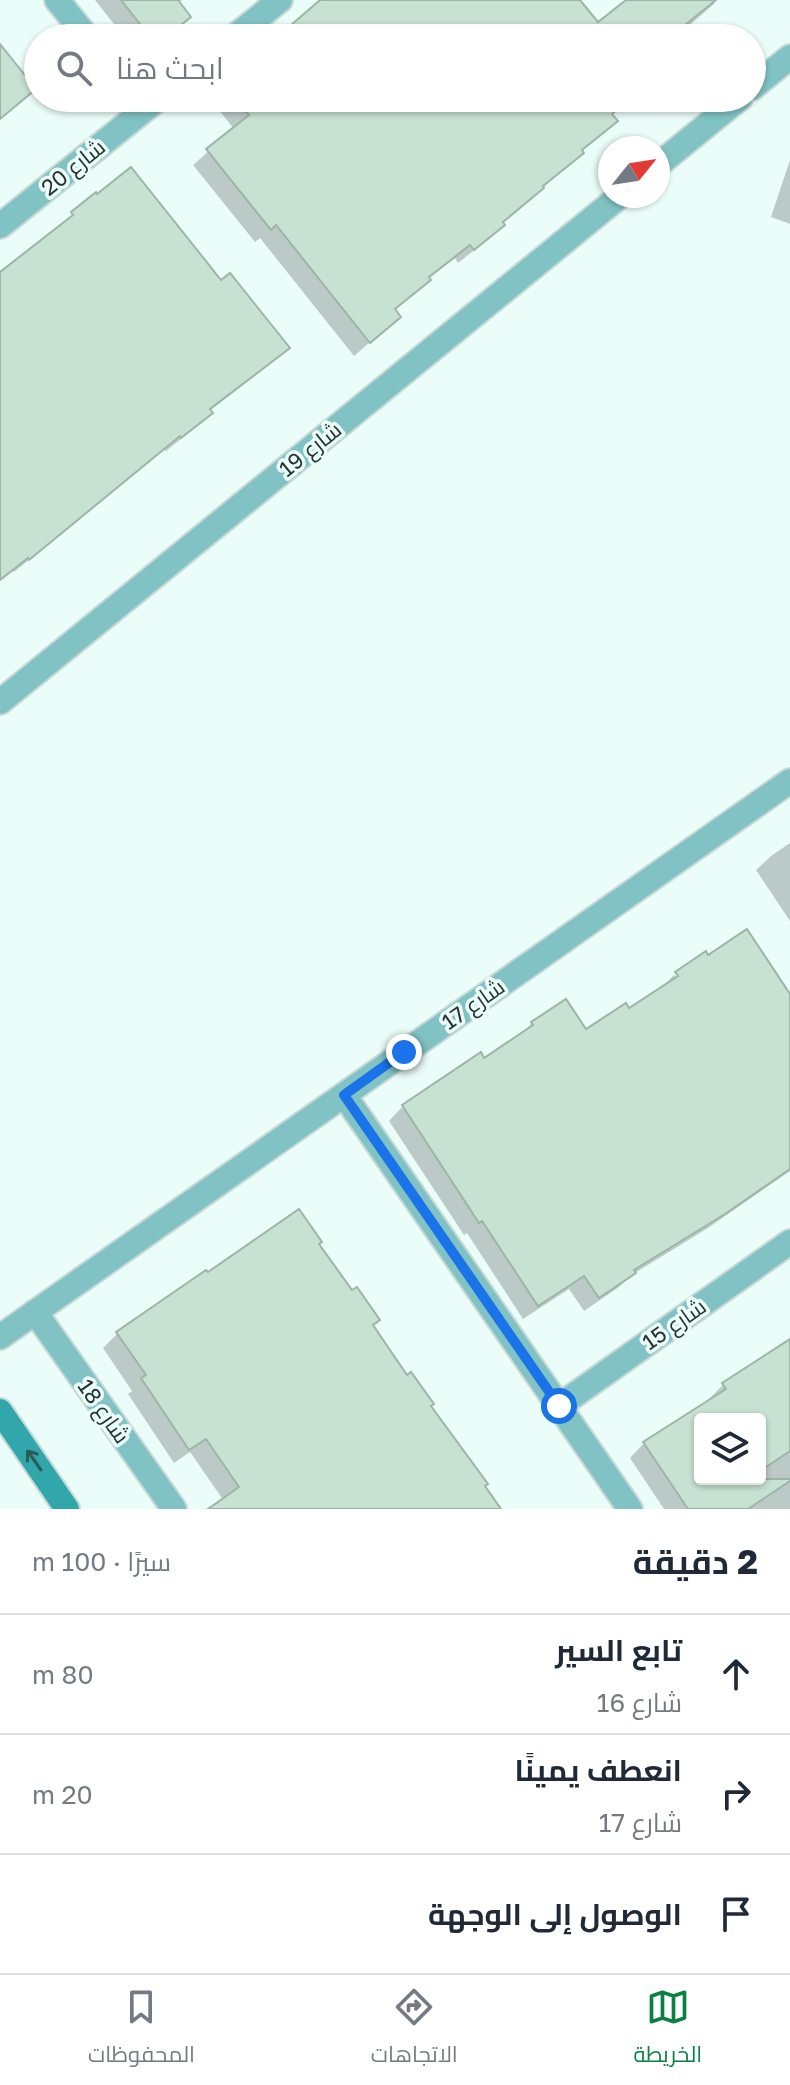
<!DOCTYPE html>
<html lang="ar">
<head>
<meta charset="utf-8">
<style>
	:root { --surface:#fff; --page:#f6f6f7; --text:#1f2937; --muted:#747a83; --line:#e0e1e3; --accent:#0b8043 }
	body { margin:0; font-family:"Golos Text",Cairo,sans-serif; background:var(--page); color:var(--text); direction:rtl }
	.controls { position:absolute; right:24px; bottom:24px; display:grid; overflow:hidden; border-radius:8px; box-shadow:0 2px 6px #0004 }
	.controls button { width:72px; height:72px; display:grid; place-items:center; padding:0; border:0; border-bottom:2px solid var(--line); background:var(--surface); color:var(--text); font:40px sans-serif }
	.compass { position:absolute; left:598px; top:136px; width:72px; height:72px; border-radius:50%; background:var(--surface); box-shadow:0 2px 6px #0004; rotate:60deg }
	.stop { position:absolute; width:24px; height:24px; margin:-18px; border:6px solid #1a73e8; border-radius:50%; background:#fff }
	.stop.end { background:#1a73e8; border-color:#fff; box-shadow:0 2px 8px #0008 }
	.list { margin:0; padding:0; list-style:none }
	h2 { display:flex; justify-content:space-between; align-items:center; height:104px; margin:0; padding:0 32px; font-size:34px }
	h2 small { font-size:26px; font-weight:400; color:var(--muted) }
	.list li { display:grid; grid-template-columns:52px 1fr auto; gap:24px; align-items:center; box-sizing:border-box; height:120px; padding:0 32px; border-top:2px solid var(--line) }
	.list b { display:block; font-size:30px; white-space:nowrap }
	.list p { margin:0; font-size:26px; white-space:nowrap; color:var(--muted) }
	.list em { font-size:26px; font-style:normal; color:var(--muted) }
	.icon { flex:none; width:44px; height:44px; fill:none; stroke:currentColor; stroke-width:2; stroke-linecap:round; stroke-linejoin:round }
	.map { position:relative; flex:none; width:790px; height:1509px; overflow:hidden; direction:ltr }
	.search { position:absolute; background:var(--surface); box-shadow:0 2px 6px #0004; left:24px; right:24px; top:24px; height:88px; display:flex; align-items:center; gap:20px; box-sizing:border-box; padding:0 28px; border-radius:44px; color:var(--muted); font-size:30px }
	.sheet { height:464px; background:var(--surface) }
	nav { display:flex; justify-content:space-around; align-items:center; box-sizing:border-box; height:112px; border-top:2px solid var(--line); background:var(--surface); font-size:22px; color:var(--muted) }
	nav a { display:grid; justify-items:center; gap:4px }
	nav .on { color:var(--accent) }
	.map>svg:first-child { display:block }
</style>
</head>
<body>
<div class="map">
<svg width="790" height="1509" viewBox="0 0 790 1509">
	<rect width="100%" height="100%" fill="#ebfdf9"/>
	<g fill="#0003" fill-rule="evenodd">
		<polygon points="95,0 182,0 178,3 189,17 166,38 125,38"/>
		<polygon points="324,0 578,0 598,25 629,0 714,0 715,3 675,38 280,38"/>
		<polygon points="222,98 631,98 610,115 615,121 580,151 582,153 567,167 501,223 503,224 488,239 458,263 455,258 428,279 414,294 393,311 399,317 354,356 260,238 255,242 193,165 234,129 215,105"/>
		<polygon points="790,160 790,224 771,217"/>
		<polygon points="95,195 221,283 287,347 273,362 209,411 210,412 196,427 166,451 164,449 14,572 13,571 0,581 0,277"/>
		<polygon points="790,843 790,921 756,870 771,856"/>
		<polygon points="674,975 682,986 790,997 790,1171 708,1228 630,1276 619,1287 584,1311 569,1289 523,1319 467,1233 464,1235 389,1121 403,1106 484,1060 517,1038 532,1023 585,1032 629,1010 662,987"/>
		<polygon points="317,1244 371,1326 429,1406 498,1509 217,1509 224,1501 190,1452 174,1463 128,1394 132,1391 103,1348 117,1334 205,1272 208,1275"/>
		<path d="M790,1341V1509H664L630,1458L644,1443L710,1401L709,1399L723,1385ZM700,1419H760V1479H700Z"/>
	</g>
	<g fill="#c7e1d2" stroke="#9db5a7" stroke-width="2">
		<polygon points="121,0 178,0 191,17 165,38 151,38"/>
		<polygon points="320,0 580,0 598,22 626,0 716,0 669,38 276,38"/>
		<polygon points="0,44 36,89 0,119"/>
		<polygon points="235,98 631,98 612,114 618,121 582,150 584,153 543,186 544,188 503,222 505,225 474,250 470,245 429,277 431,280 395,309 401,317 370,343 276,225 271,230 206,149 249,115"/>
		<polygon points="131,167 221,280 230,273 290,348 210,409 213,413 181,438 180,436 29,560 28,558 0,580 0,272 73,215 71,212 96,192 97,194"/>
		<polygon points="747,929 790,994 790,1169 725,1214 634,1270 636,1273 599,1298 584,1276 538,1306 482,1221 479,1223 402,1105 481,1052 484,1058 533,1025 531,1022 566,999 586,1029 626,1003 629,1008 678,976 675,972 706,951 708,955"/>
		<polygon points="299,1209 322,1242 319,1244 352,1290 357,1287 380,1320 373,1325 407,1375 411,1372 434,1404 431,1406 488,1484 485,1486 501,1509 208,1509 239,1487 206,1439 189,1450 141,1378 146,1375 116,1332 206,1270 208,1272"/>
		<polygon points="790,1339 790,1451 760,1471 760,1419 700,1419 700,1479 790,1479 790,1481 748,1509 688,1509 643,1442 726,1389 722,1383"/>
	</g>
	<g fill="none" stroke-linecap="round" stroke-linejoin="round">
		<defs>
			<g id="street">
				<polyline points="57,0 88,38"/>
				<polyline points="233,38 280,0"/>
				<polyline points="752,88 790,57"/>
				<polyline points="658,165 740,98"/>
				<polyline points="0,226 159,98"/>
				<polyline points="0,702 620,196"/>
				<polyline points="344,1095 630,1509"/>
				<polyline points="35,1312 174,1509"/>
				<polyline points="0,1337 790,781"/>
				<polyline points="559,1406 790,1242"/>
			</g>
			<polyline id="secondary" points="0,1411 67,1509"/>
		</defs>
		<use href="#street" stroke="#c8d9d5" stroke-width="28"/>
		<use href="#secondary" stroke="#c8d9d5" stroke-width="28"/>
		<use href="#street" stroke="#81c3c4" stroke-width="24"/>
		<use href="#secondary" stroke="#32a7ab" stroke-width="24"/>
	</g>
	<defs><path id="oneway-shaft" d="M-6 0H5M1.5-3L5.5 0L1.5 3" fill="none" stroke-width="1.6" stroke-linecap="round" stroke-linejoin="round" transform="scale(2)"/></defs>
	<use stroke="#2b5c5b" href="#oneway-shaft" transform="translate(34 1460) rotate(-125)"/>
	<g fill="none" stroke-linecap="round" stroke-linejoin="round">
		<polyline stroke="#1a73e8" stroke-width="10" points="404,1052 344,1095 559,1406"/>
	</g>
	<g text-anchor="middle" stroke-width="7" stroke-linejoin="round" paint-order="stroke">
		<g font-size="22" fill="#273330" stroke="#ebfdf9">
			<text transform="translate(73 167) rotate(-39)" y="8">شارع 20</text>
			<text transform="translate(310 449) rotate(-39)" y="8">شارع 19</text>
			<text transform="translate(473 1004) rotate(-35)" y="8">شارع 17</text>
			<text transform="translate(674 1324) rotate(-35)" y="8">شارع 15</text>
			<text transform="translate(104 1411) rotate(55)" y="8">شارع 18</text>
		</g>
	</g>
</svg>
<div class="controls">
<button><svg class="icon" aria-label="layers" viewBox="0 0 24 24"><path d="M12 4l9 5-9 5-9-5zM3 14l9 5 9-5"/></svg></button>
</div>
<svg class="compass" viewBox="-18 -18 36 36"><path d="M0-13l5 13h-10z" fill="#e53935"/><path d="M0 13l5-13h-10z" fill="#747a83"/></svg>
<div class="stop" style="left:559px;top:1406px"></div>
<div class="stop end" style="left:404px;top:1052px"></div>
<div class="search"><svg class="icon" aria-label="search" viewBox="0 0 24 24"><circle cx="10" cy="10" r="6"/><path d="M15 15l6 6"/></svg>ابحث هنا</div>
</div>
<section class="sheet">
<h2>2 دقيقة<small>سيرًا · 100 m</small></h2>
<ul class="list">
<li><svg class="icon" aria-label="ahead" viewBox="0 0 24 24"><path d="M12 20V5M6 11l6-6 6 6"/></svg><div><b>تابع السير</b><p>شارع 16</p></div><em>80 m</em></li>
<li><svg class="icon" aria-label="right" viewBox="0 0 24 24"><path d="M7 20v-9h11M14 6l5 5-5 5"/></svg><div><b>انعطف يمينًا</b><p>شارع 17</p></div><em>20 m</em></li>
<li><svg class="icon" aria-label="arrive" viewBox="0 0 24 24"><path d="M6 21V4h12l-3 4 3 4H6"/></svg><div><b>الوصول إلى الوجهة</b></div></li>
</ul>
</section>
<nav>
<a class="on"><svg class="icon" aria-label="map" viewBox="0 0 24 24"><path d="M3 6l6-2 6 2 6-2v14l-6 2-6-2-6 2zM9 4v14M15 6v14"/></svg>الخريطة</a>
<a><svg class="icon" aria-label="directions" viewBox="0 0 24 24"><path d="M12 3l9 9-9 9-9-9zM9 14v-3h6M13 9l2 2-2 2"/></svg>الاتجاهات</a>
<a><svg class="icon" aria-label="saved" viewBox="0 0 24 24"><path d="M7 4h10v16l-5-4-5 4z"/></svg>المحفوظات</a>
</nav>
</body>
</html>
